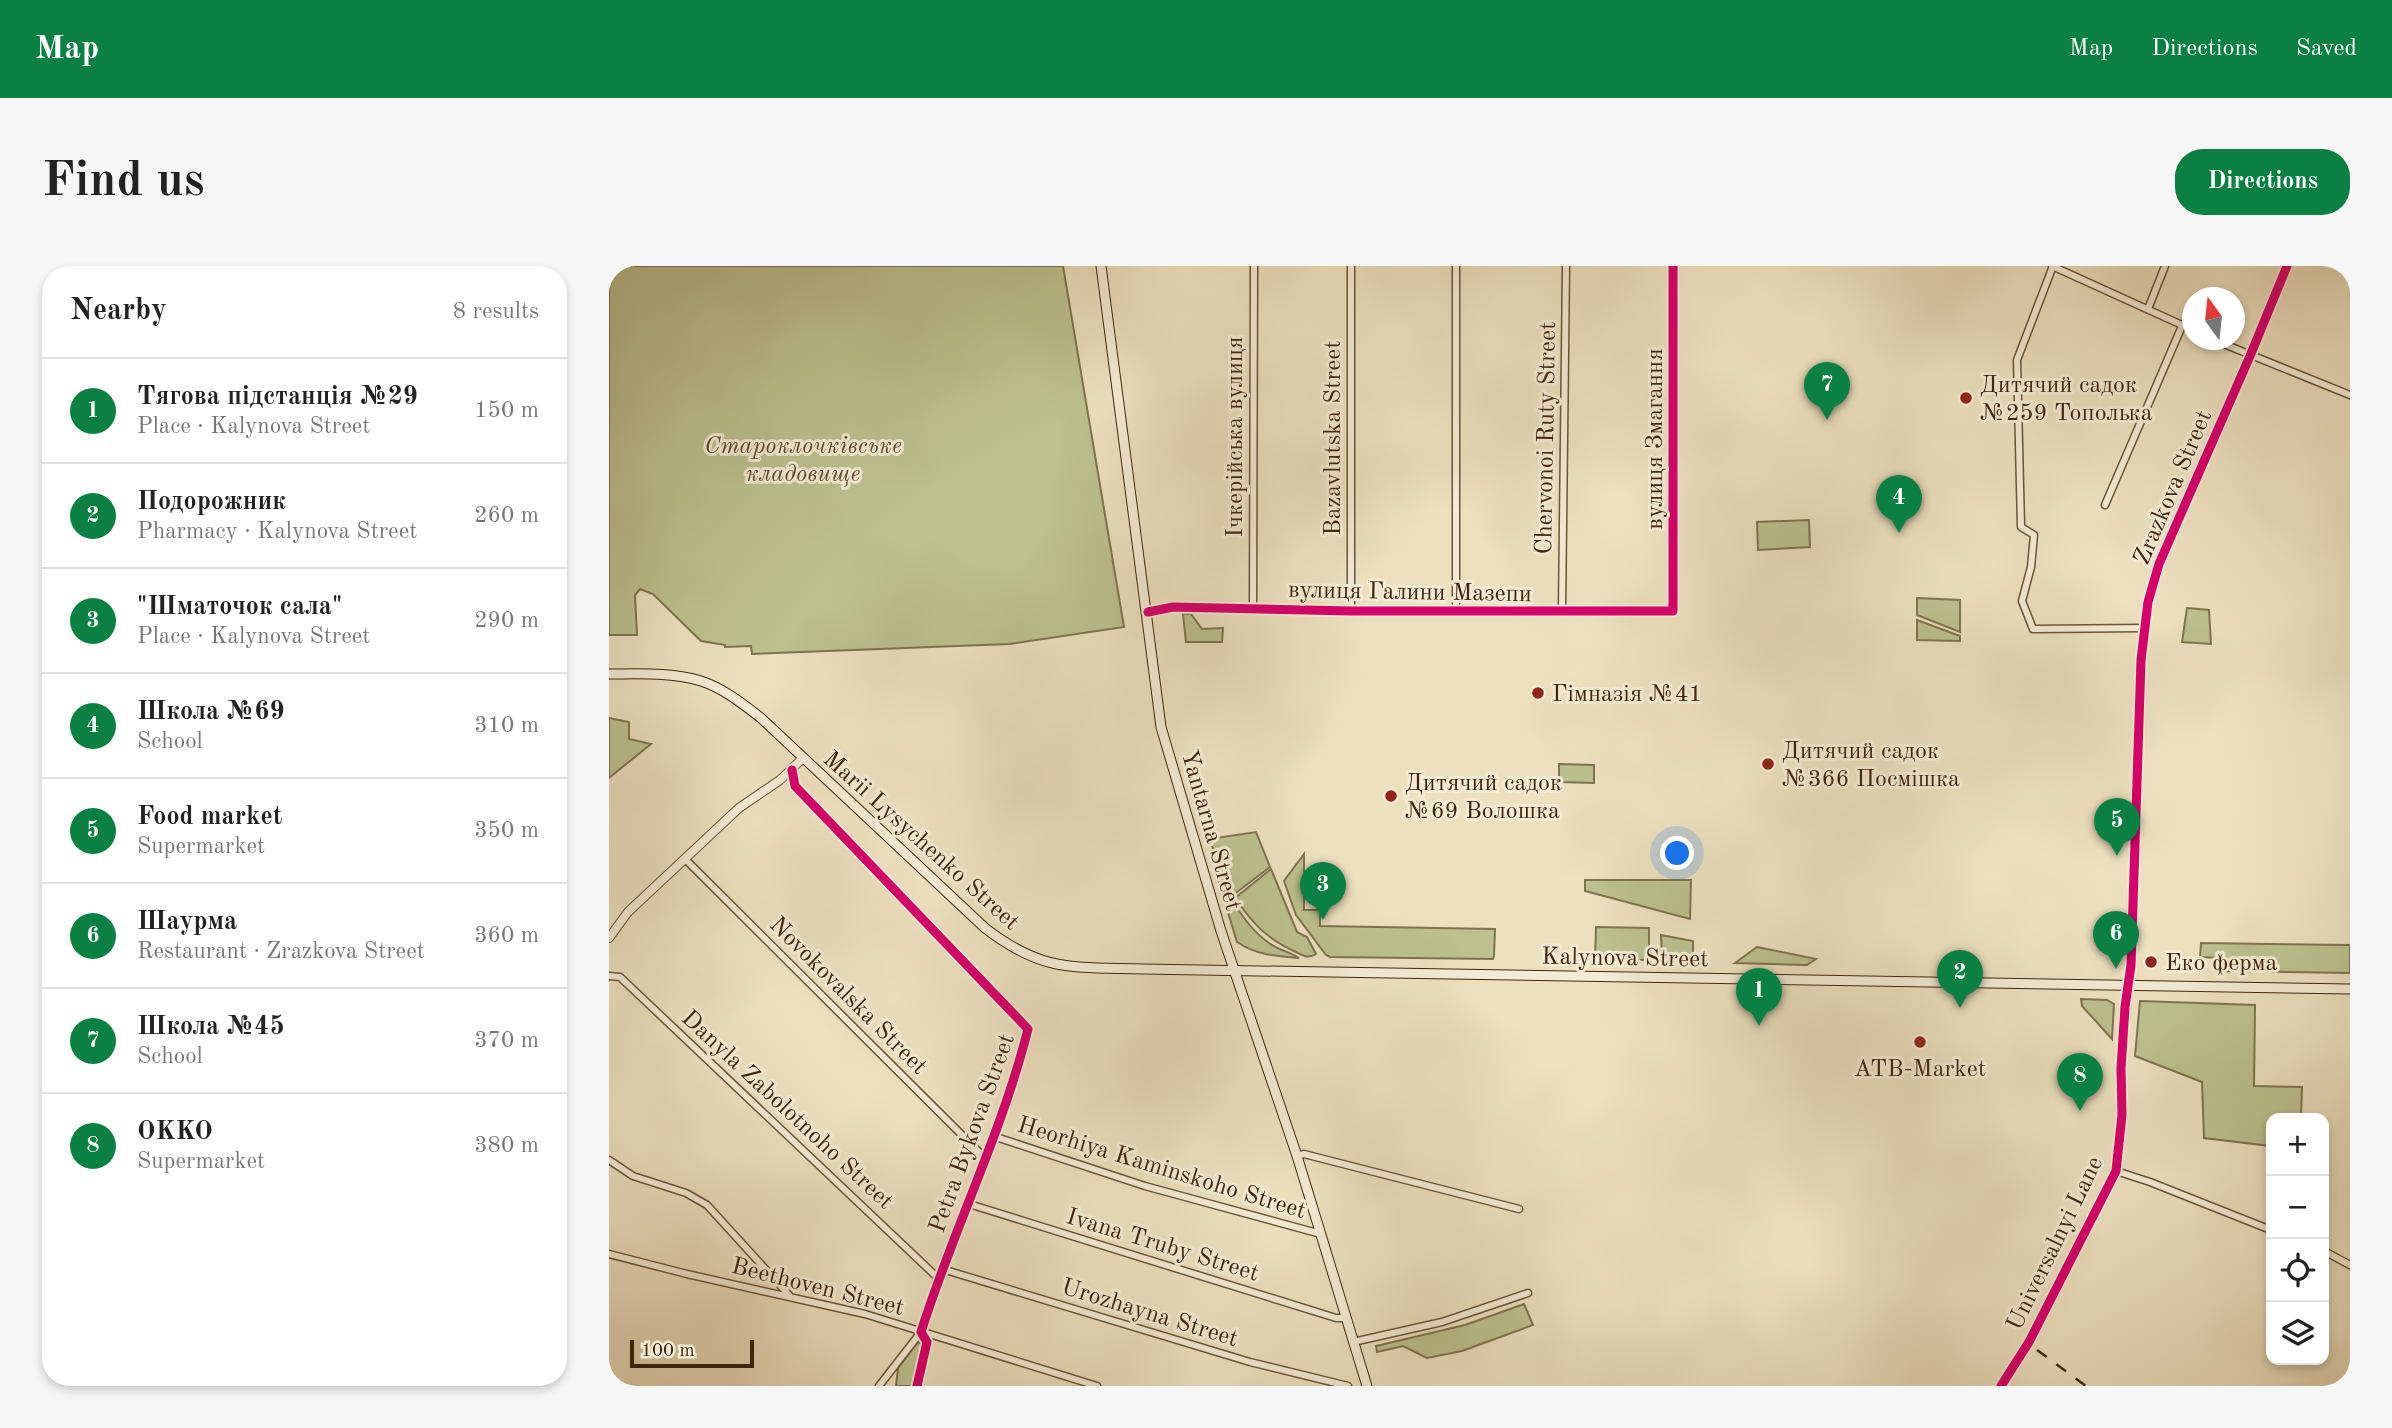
<!DOCTYPE html>
<html lang="en">
<head>
<meta charset="utf-8">
<style>
	:root { --surface:#fff; --page:#f6f6f6; --text:#222; --muted:#767676; --line:#e0e0e0; --accent:#0b8043 }
	body { margin:0; font-family:"Old Standard TT",serif; background:var(--page); color:var(--text) }
	.controls { position:absolute; right:21px; bottom:21px; display:grid; overflow:hidden; border-radius:14px; box-shadow:0 4px 10px #0003 }
	.controls button { width:63px; height:63px; display:grid; place-items:center; padding:0; border:0; border-bottom:2px solid var(--line); background:var(--surface); color:var(--text); font:35px sans-serif }
	.compass { position:absolute; left:1573px; top:21px; width:63px; height:63px; border-radius:50%; background:var(--surface); box-shadow:0 4px 10px #0003; rotate:345deg }
	.scale { position:absolute; left:21px; bottom:18px; width:124px; box-sizing:border-box; padding-left:7px; border:4px solid #41250c; border-top:0; font-size:19px; line-height:24px; white-space:nowrap; color:#41250c; -webkit-text-stroke:5px #f3ebd5; paint-order:stroke }
	.you { position:absolute; left:1069px; top:588px; width:24px; height:24px; margin:-18px; border:5px solid #fff; border-radius:50%; background:#1a73e8; box-shadow:0 0 0 10px #1a73e833 }
	.badge { display:grid; place-items:center; width:46px; height:46px; border-radius:50%; background:var(--accent); color:#fff; font-size:23px; font-weight:700 }
	.pin { position:absolute; translate:-50% -58px; filter:drop-shadow(0 2px 4px #0008) }
	.pin::after { content:''; position:absolute; top:37px; width:24px; height:21px; background:inherit; clip-path:polygon(0 0,100% 0,50% 100%) }
	.list { margin:0; padding:0; list-style:none }
	h2 { display:flex; justify-content:space-between; align-items:center; height:91px; margin:0; padding:0 28px; font-size:30px }
	h2 small { font-size:23px; font-weight:400; color:var(--muted) }
	.list li { display:grid; grid-template-columns:46px 1fr auto; gap:21px; align-items:center; box-sizing:border-box; height:105px; padding:0 28px; border-top:2px solid var(--line) }
	.list b { display:block; font-size:26px; white-space:nowrap }
	.list p { margin:0; font-size:23px; white-space:nowrap; color:var(--muted) }
	.list em { font-size:23px; font-style:normal; color:var(--muted) }
	.icon { flex:none; width:38px; height:38px; fill:none; stroke:currentColor; stroke-width:2; stroke-linecap:round; stroke-linejoin:round }
	.map { position:relative; flex:none; width:1741px; height:1120px; overflow:hidden; border-radius:28px }
	header { display:flex; align-items:center; gap:42px; box-sizing:border-box; height:98px; padding:0 35px; background:var(--accent); color:#fff }
	header strong { font-size:33px }
	nav { display:flex; gap:38px; margin-inline-start:auto; font-size:24px }
	.intro { display:flex; align-items:center; justify-content:space-between; box-sizing:border-box; height:168px; padding:0 42px }
	h1 { margin:0; font-size:49px }
	.button { padding:18px 32px; border-radius:28px; background:var(--accent); color:#fff; font-size:24px; font-weight:700 }
	main { display:flex; gap:42px; padding:0 42px }
	aside { flex:1; background:var(--surface); border-radius:28px; box-shadow:0 4px 10px #0003 }
	.map>svg:first-child { display:block }
</style>
</head>
<body>
<header>
<strong>Map</strong>
<nav><a>Map</a><a>Directions</a><a>Saved</a></nav>
</header>
<div class="intro"><h1>Find us</h1><a class="button">Directions</a></div>
<main>
<aside>
<h2>Nearby<small>8 results</small></h2>
<ul class="list">
<li><span class="badge">1</span><div><b>Тягова пiдстанцiя №29</b><p>Place · Kalynova Street</p></div><em>150 m</em></li>
<li><span class="badge">2</span><div><b>Подорожник</b><p>Pharmacy · Kalynova Street</p></div><em>260 m</em></li>
<li><span class="badge">3</span><div><b>&quot;Шматочок сала&quot;</b><p>Place · Kalynova Street</p></div><em>290 m</em></li>
<li><span class="badge">4</span><div><b>Школа №69</b><p>School</p></div><em>310 m</em></li>
<li><span class="badge">5</span><div><b>Food market</b><p>Supermarket</p></div><em>350 m</em></li>
<li><span class="badge">6</span><div><b>Шаурма</b><p>Restaurant · Zrazkova Street</p></div><em>360 m</em></li>
<li><span class="badge">7</span><div><b>Школа №45</b><p>School</p></div><em>370 m</em></li>
<li><span class="badge">8</span><div><b>OKKO</b><p>Supermarket</p></div><em>380 m</em></li>
</ul>
</aside>
<div class="map">
<svg width="1741" height="1120" viewBox="0 0 1741 1120">
	<rect width="100%" height="100%" fill="#ece0bf"/>
	<filter id="stains"><feTurbulence type="fractalNoise" baseFrequency=".00286" numOctaves="4"/><feColorMatrix values="0 0 0 0 .2 0 0 0 0 .09 0 0 0 0 .02 0 0 0 .5 -.17"/></filter>
	<radialGradient id="worn" r=".72"><stop offset=".6" stop-color="#630" stop-opacity="0"/><stop offset="1" stop-color="#630" stop-opacity=".3"/></radialGradient>
	<g fill="#bcc18f" stroke="#7e734e" stroke-width="2">
		<polygon points="0,0 454,0 515,361 401,378 143,388 142,380 116,381 116,379 92,375 44,328 31,323 26,329 28,369 0,369"/>
		<polygon points="1200,254 1201,281 1149,284 1148,256"/>
		<polygon points="1308,332 1351,334 1351,366 1308,349"/>
		<polygon points="1578,342 1600,344 1602,378 1573,376"/>
		<polygon points="574,348 582,348 593,363 614,362 613,376 577,376"/>
		<polygon points="1308,354 1351,370 1351,375 1308,374"/>
		<polygon points="0,452 20,456 20,473 42,478 0,512"/>
		<polygon points="950,498 985,499 985,517 950,516"/>
		<polygon points="647,566 661,601 624,629 600,573"/>
		<polygon points="695,588 695,644 711,644 711,660 886,663 885,690 884,693 721,691 717,689 687,649 675,615"/>
		<path d="M662,603L688,666L698,671L707,688C699,693 695,690 687,686C658,673 644,658 626,632Z"/>
		<path d="M612,609C622,634 637,661 660,677C669,684 681,686 690,692C667,690 647,689 628,676L608,610Z"/>
		<polygon points="976,614 1082,614 1081,653 976,625"/>
		<polygon points="987,661 1040,662 1040,694 986,693"/>
		<polygon points="1052,669 1084,675 1084,691 1053,692"/>
		<polygon points="1592,677 1741,679 1741,707 1611,705 1612,692 1591,691"/>
		<polygon points="1148,681 1207,693 1198,699 1126,697"/>
		<polygon points="1472,733 1498,734 1505,738 1503,773 1473,740"/>
		<polygon points="1531,735 1646,739 1645,820 1693,821 1692,852 1662,852 1662,880 1595,872 1593,816 1526,790"/>
		<polygon points="915,1038 924,1059 853,1085 818,1092 794,1080 768,1086 767,1080 856,1059"/>
		<polygon points="309,1076 315,1079 303,1120 287,1120 289,1102"/>
	</g>
	<g fill="none" stroke-linecap="round" stroke-linejoin="round">
		<defs>
			<g id="minor">
				<polyline points="742,0 742,345"/>
				<polyline points="1443,0 1584,64"/>
				<polyline points="1444,0 1408,94 1412,261 1425,269 1422,301 1413,335 1424,363 1535,362"/>
				<polyline points="1539,43 1556,0"/>
				<polyline points="1605,74 1741,129"/>
				<polyline points="1496,239 1573,60"/>
				<polyline points="644,342 645,0"/>
				<polyline points="847,345 847,0"/>
				<polyline points="953,345 957,0"/>
				<polyline points="539,346 564,341 742,345 1064,345 1064,0"/>
				<path d="M183,504L186,520L419,763C393,867 344,964 312,1066L318,1076L308,1120"/>
				<polyline points="76,593 376,892"/>
				<polyline points="0,710 11,711 329,1012"/>
				<polyline points="384,870 536,920 712,968"/>
				<polyline points="688,890 695,888 910,943"/>
				<polyline points="0,894 24,910 77,927 98,939 180,1029"/>
				<polyline points="1507,905 1541,916 1662,964"/>
				<polyline points="360,938 727,1052 737,1052"/>
				<polyline points="1715,985 1741,999"/>
				<polyline points="0,988 78,1008 256,1048 488,1120"/>
				<polyline points="333,1003 641,1096 739,1120"/>
				<polyline points="744,1076 833,1056 919,1027"/>
				<polyline points="270,1120 312,1066"/>
				<polyline points="1392,1120 1420,1076 1507,905 1513,849 1512,802 1520,719"/>
			</g>
			<g id="tertiary">
				<polyline points="0,672 19,646 130,542 171,514 194,492"/>
				<polyline points="1520,719 1532,394 1539,336 1550,298 1641,90 1678,0"/>
			</g>
			<g id="secondary">
				<polyline points="492,0 552,461 612,665 688,890 758,1120"/>
				<path d="M0,408C30,408 63,406 92,415C114,422 134,438 152,452L376,662C434,707 465,701 534,703L1741,723"/>
			</g>
		</defs>
		<use href="#minor" stroke="#6c5439" stroke-width="9"/>
		<use href="#tertiary" stroke="#6c5439" stroke-width="10"/>
		<use href="#secondary" stroke="#41250c" stroke-width="11"/>
		<use href="#minor" stroke="#f3ebd5" stroke-width="6"/>
		<use href="#tertiary" stroke="#f3ebd5" stroke-width="8"/>
		<use href="#secondary" stroke="#f3ebd5" stroke-width="9"/>
		<polyline stroke="#41250c" stroke-width="2.5" stroke-dasharray="12 12" stroke-linecap="butt" points="1428,1084 1477,1120"/>
		<defs>
			<g id="cycleway">
				<polyline points="539,346 564,341 742,345 1064,345 1064,0"/>
				<path d="M183,504L186,520L419,763C393,867 344,964 312,1066L318,1076L308,1120"/>
				<polyline points="1392,1120 1420,1076 1507,905 1513,849 1512,802 1516,741 1522,699 1532,394 1539,336 1550,298 1641,90 1678,0"/>
			</g>
		</defs>
		<use href="#cycleway" stroke="#f3ebd5" stroke-width="13"/>
		<use href="#cycleway" stroke="#d6006c" stroke-width="9"/>
	</g>
	<g fill="#8f2418" stroke="#f3ebd5" stroke-width="2.5">
		<circle cx="1357" cy="132" r="7"/>
		<circle cx="929" cy="427" r="7"/>
		<circle cx="1159" cy="498" r="7"/>
		<circle cx="782" cy="530" r="7"/>
		<circle cx="1542" cy="696" r="7"/>
		<circle cx="1311" cy="776" r="7"/>
	</g>
	<g text-anchor="middle" stroke-width="6" stroke-linejoin="round" paint-order="stroke">
		<g font-size="24" fill="#41250c" stroke="#f3ebd5" text-anchor="start">
			<text x="1371" y="126">Дитячий садок<tspan x="1371" dy="28">№259 Тополька</tspan></text>
			<text x="943" y="435">Гімназія №41</text>
			<text x="1173" y="492">Дитячий садок<tspan x="1173" dy="28">№366 Посмішка</tspan></text>
			<text x="796" y="524">Дитячий садок<tspan x="796" dy="28">№69 Волошка</tspan></text>
			<text x="1556" y="704">Еко ферма</text>
			<text x="1311" y="810" text-anchor="middle">ATB-Market</text>
		</g>
		<g font-size="24" fill="#41250c" stroke="#f3ebd5">
			<text transform="translate(625 171) rotate(-90)" y="8">Ічкерійська вулиця</text>
			<text transform="translate(723 172) rotate(-90)" y="8">Bazavlutska Street</text>
			<text transform="translate(936 172) rotate(-89)" y="8">Chervonoi Ruty Street</text>
			<text transform="translate(1045 173) rotate(-90)" y="8">вулиця Змагання</text>
			<text transform="translate(1563 221) rotate(-67)" y="8">Zrazkova Street</text>
			<text transform="translate(801 325) rotate(1)" y="8">вулиця Галини Мазепи</text>
			<text transform="translate(603 564) rotate(74)" y="8">Yantarna Street</text>
			<text transform="translate(313 574) rotate(42)" y="8">Marii Lysychenko Street</text>
			<text transform="translate(1016 691) rotate(1)" y="8">Kalynova Street</text>
			<text transform="translate(240 729) rotate(45)" y="8">Novokovalska Street</text>
			<text transform="translate(179 843) rotate(43)" y="8">Danyla Zabolotnoho Street</text>
			<text transform="translate(362 867) rotate(-70)" y="8">Petra Bykova Street</text>
			<text transform="translate(553 901) rotate(17)" y="8">Heorhiya Kaminskoho Street</text>
			<text transform="translate(1445 977) rotate(-64)" y="8">Universalnyi Lane</text>
			<text transform="translate(554 978) rotate(17)" y="8">Ivana Truby Street</text>
			<text transform="translate(209 1020) rotate(14)" y="8">Beethoven Street</text>
			<text transform="translate(541 1046) rotate(17)" y="8">Urozhayna Street</text>
		</g>
		<g font-size="24" font-style="italic" fill="#604c2d" stroke="#f3ebd5">
			<text x="194" y="187">Староклочківське<tspan x="194" dy="28">кладовище</tspan></text>
		</g>
	</g>
	<rect width="100%" height="100%" filter="url(#stains)"/>
	<rect width="100%" height="100%" fill="url(#worn)"/>
</svg>
<div class="controls">
<button>+</button>
<button>−</button>
<button><svg class="icon" aria-label="locate" viewBox="0 0 24 24"><circle cx="12" cy="12" r="6"/><path d="M12 2v4M12 18v4M2 12h4M18 12h4"/></svg></button>
<button><svg class="icon" aria-label="layers" viewBox="0 0 24 24"><path d="M12 4l9 5-9 5-9-5zM3 14l9 5 9-5"/></svg></button>
</div>
<svg class="compass" viewBox="-18 -18 36 36"><path d="M0-13l5 13h-10z" fill="#e53935"/><path d="M0 13l5-13h-10z" fill="#767676"/></svg>
<div class="scale">100 m</div>
<div class="you"></div>
<div class="pin badge" style="left:1150px;top:760px">1</div>
<div class="pin badge" style="left:1351px;top:742px">2</div>
<div class="pin badge" style="left:714px;top:654px">3</div>
<div class="pin badge" style="left:1290px;top:267px">4</div>
<div class="pin badge" style="left:1508px;top:590px">5</div>
<div class="pin badge" style="left:1507px;top:703px">6</div>
<div class="pin badge" style="left:1218px;top:154px">7</div>
<div class="pin badge" style="left:1471px;top:845px">8</div>
</div>
</main>
</body>
</html>
